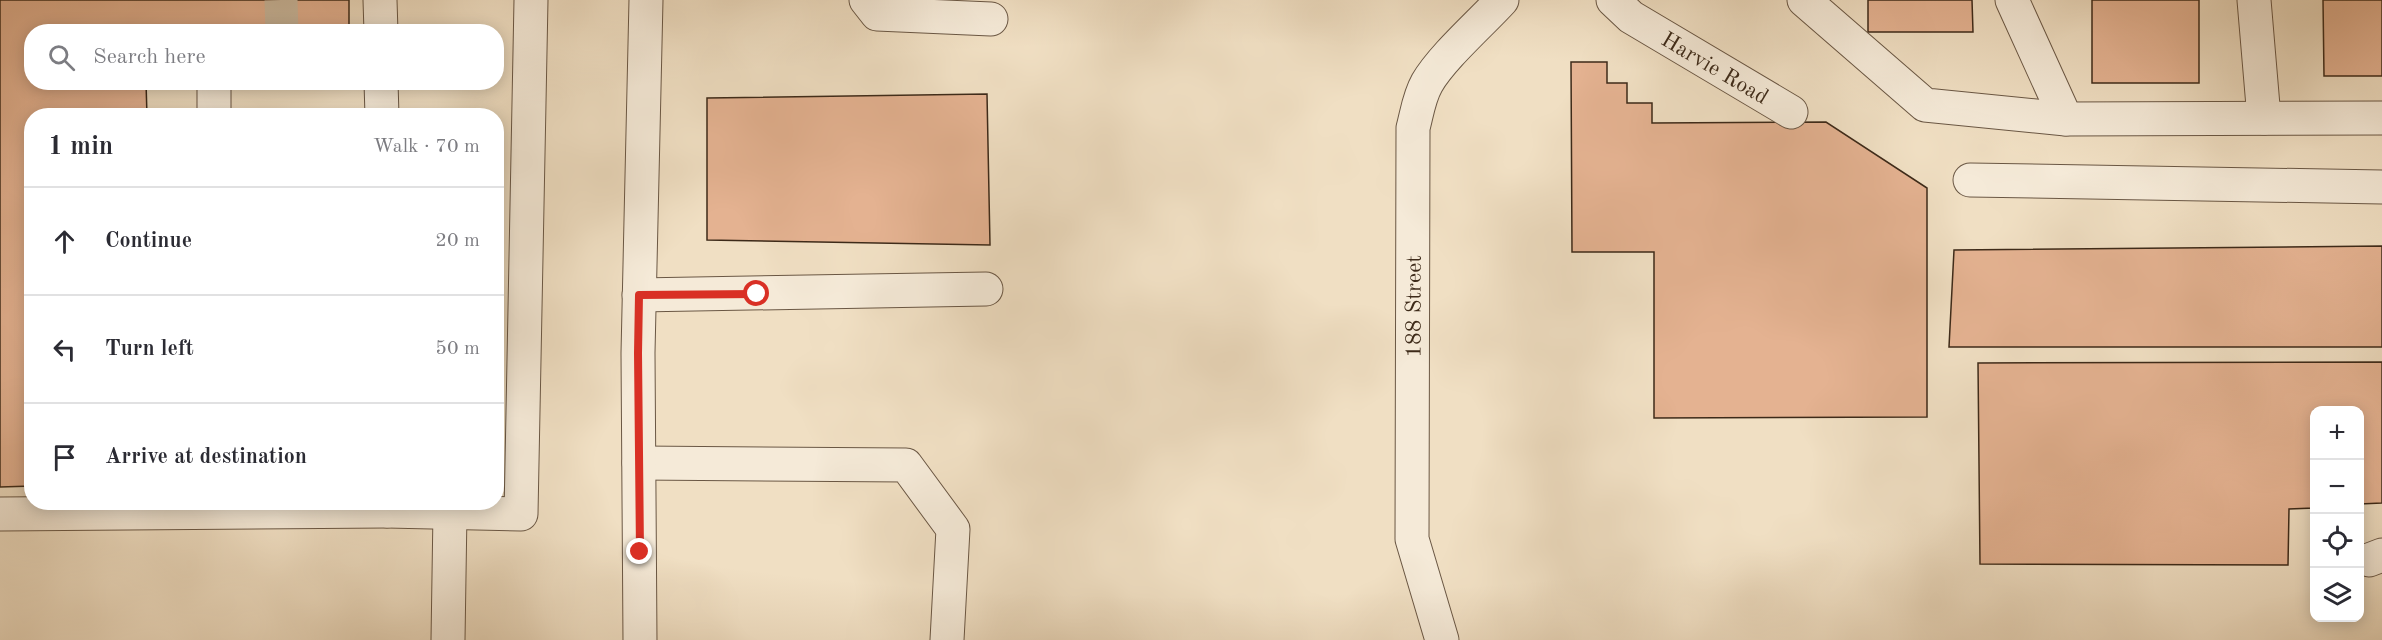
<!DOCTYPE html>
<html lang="en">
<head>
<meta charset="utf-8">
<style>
	:root { --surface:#fff; --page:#f2f2f3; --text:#2b2b33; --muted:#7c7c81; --line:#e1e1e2 }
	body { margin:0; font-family:"Old Standard TT",serif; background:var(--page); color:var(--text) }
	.controls { position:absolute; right:18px; bottom:18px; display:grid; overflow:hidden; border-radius:12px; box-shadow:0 3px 15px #0003 }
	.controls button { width:54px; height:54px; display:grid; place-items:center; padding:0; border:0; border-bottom:2px solid var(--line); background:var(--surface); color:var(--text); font:30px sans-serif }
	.stop { position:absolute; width:18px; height:18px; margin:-14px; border:4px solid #d93025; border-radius:50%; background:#fff }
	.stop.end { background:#d93025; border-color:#fff; box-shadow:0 2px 6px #0008 }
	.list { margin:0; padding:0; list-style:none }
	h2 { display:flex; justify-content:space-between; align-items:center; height:78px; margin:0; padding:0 24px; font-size:26px }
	h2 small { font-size:20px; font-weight:400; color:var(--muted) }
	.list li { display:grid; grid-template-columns:39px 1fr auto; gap:18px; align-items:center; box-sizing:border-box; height:108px; padding:0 24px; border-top:2px solid var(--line) }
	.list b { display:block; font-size:22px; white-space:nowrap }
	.list em { font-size:20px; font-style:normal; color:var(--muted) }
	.icon { flex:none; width:33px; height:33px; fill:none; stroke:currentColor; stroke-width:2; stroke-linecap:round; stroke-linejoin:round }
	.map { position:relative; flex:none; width:2382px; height:640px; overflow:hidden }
	.search { position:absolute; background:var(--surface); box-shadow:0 3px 15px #0003; left:24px; top:24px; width:480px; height:66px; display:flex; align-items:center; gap:15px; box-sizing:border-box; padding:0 21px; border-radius:24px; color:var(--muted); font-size:22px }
	.panel { position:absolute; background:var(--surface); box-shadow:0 3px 15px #0003; left:24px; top:108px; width:480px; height:402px; border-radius:24px }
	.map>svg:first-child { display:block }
</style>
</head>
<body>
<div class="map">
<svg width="2382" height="640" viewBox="0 0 2382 640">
	<rect width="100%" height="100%" fill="#f0dfc3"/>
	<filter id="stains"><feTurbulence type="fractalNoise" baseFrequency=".00333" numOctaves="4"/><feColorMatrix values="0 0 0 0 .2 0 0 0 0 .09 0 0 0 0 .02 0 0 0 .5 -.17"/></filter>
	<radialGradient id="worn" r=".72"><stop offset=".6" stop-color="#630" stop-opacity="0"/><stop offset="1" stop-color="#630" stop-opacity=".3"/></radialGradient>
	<g fill="#e4b291" stroke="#3d2a19" stroke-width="1.5">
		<polygon points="0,0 349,0 349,32 32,32 32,82 146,82 147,116 32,116 32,486 0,487"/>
		<polygon points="1868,0 1972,0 1973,32 1868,32"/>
		<rect x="2092" y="0" width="107" height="83"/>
		<polygon points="2323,0 2382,0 2382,76 2324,76"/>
		<polygon points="1571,62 1607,62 1607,83 1627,83 1627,103 1652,103 1652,123 1826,122 1927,188 1927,417 1654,418 1654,252 1572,252"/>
		<polygon points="987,94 990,245 707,240 707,98"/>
		<polygon points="2382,246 2382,347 1949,347 1954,250"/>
		<polygon points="2382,362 2382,503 2360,504 2360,410 2314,410 2314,508 2289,509 2288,565 1980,564 1978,363"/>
	</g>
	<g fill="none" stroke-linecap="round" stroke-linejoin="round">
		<polyline stroke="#ccbba1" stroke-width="33" stroke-dasharray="33 16" stroke-linecap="butt" points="281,0 282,32"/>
		<defs>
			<g id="minor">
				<polyline points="380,0 381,32"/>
				<polyline points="866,0 877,14 991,19"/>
				<path id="s1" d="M1613,0L1631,17L1791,112"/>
				<polyline points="1804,0 1925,105 2066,119"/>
				<polyline points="2012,0 2066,119 2382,118"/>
				<polyline points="2254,0 2264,118"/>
				<polyline points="214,82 214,116"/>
				<polyline points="381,82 382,116"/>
				<polyline points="1970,180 2382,187"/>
				<polyline points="639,295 986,289"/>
				<polyline points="639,463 906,465 953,529 947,640"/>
				<polyline points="387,502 387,511 521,514 531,0"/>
				<polyline points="0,514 387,511"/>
				<polyline points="2369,560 2382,555"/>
				<polyline points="448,640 450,512"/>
				<polyline points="640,640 638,353 646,0"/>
				<path id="s2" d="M1442,640L1412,539L1413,128C1417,113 1419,97 1427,83C1442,57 1481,23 1502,0"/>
			</g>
		</defs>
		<use href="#minor" stroke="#6a5744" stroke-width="35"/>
		<use href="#minor" stroke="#f5ead8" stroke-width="33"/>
	</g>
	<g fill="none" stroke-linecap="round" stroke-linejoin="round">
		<polyline stroke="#d93025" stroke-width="8" points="640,552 638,353 639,295 757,294"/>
	</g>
	<g text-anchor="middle" stroke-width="4.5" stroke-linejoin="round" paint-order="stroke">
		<g font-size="22" fill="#3d2a19" stroke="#f5ead8">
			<text dy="8" stroke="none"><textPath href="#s1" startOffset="123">Harvie Road</textPath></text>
			<text dy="8" stroke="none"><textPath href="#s2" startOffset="338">188 Street</textPath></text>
		</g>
	</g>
	<rect width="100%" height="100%" filter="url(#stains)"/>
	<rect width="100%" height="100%" fill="url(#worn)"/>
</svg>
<div class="controls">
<button>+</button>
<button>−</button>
<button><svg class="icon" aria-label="locate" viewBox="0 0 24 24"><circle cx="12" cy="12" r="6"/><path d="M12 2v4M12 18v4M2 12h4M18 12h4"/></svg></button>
<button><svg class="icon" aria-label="layers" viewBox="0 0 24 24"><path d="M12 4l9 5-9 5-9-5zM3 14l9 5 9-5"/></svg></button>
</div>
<div class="stop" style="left:757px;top:294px"></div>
<div class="stop end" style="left:640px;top:552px"></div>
<div class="search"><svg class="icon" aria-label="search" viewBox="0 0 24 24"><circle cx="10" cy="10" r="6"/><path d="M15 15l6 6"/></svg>Search here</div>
<section class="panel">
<h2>1 min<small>Walk · 70 m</small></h2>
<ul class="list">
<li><svg class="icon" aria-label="ahead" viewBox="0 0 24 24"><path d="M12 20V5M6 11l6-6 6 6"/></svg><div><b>Continue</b></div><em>20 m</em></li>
<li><svg class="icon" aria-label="left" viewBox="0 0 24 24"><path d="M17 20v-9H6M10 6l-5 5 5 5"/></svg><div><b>Turn left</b></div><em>50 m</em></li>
<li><svg class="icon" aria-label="arrive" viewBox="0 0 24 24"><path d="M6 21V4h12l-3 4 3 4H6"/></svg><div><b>Arrive at destination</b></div></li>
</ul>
</section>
</div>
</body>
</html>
